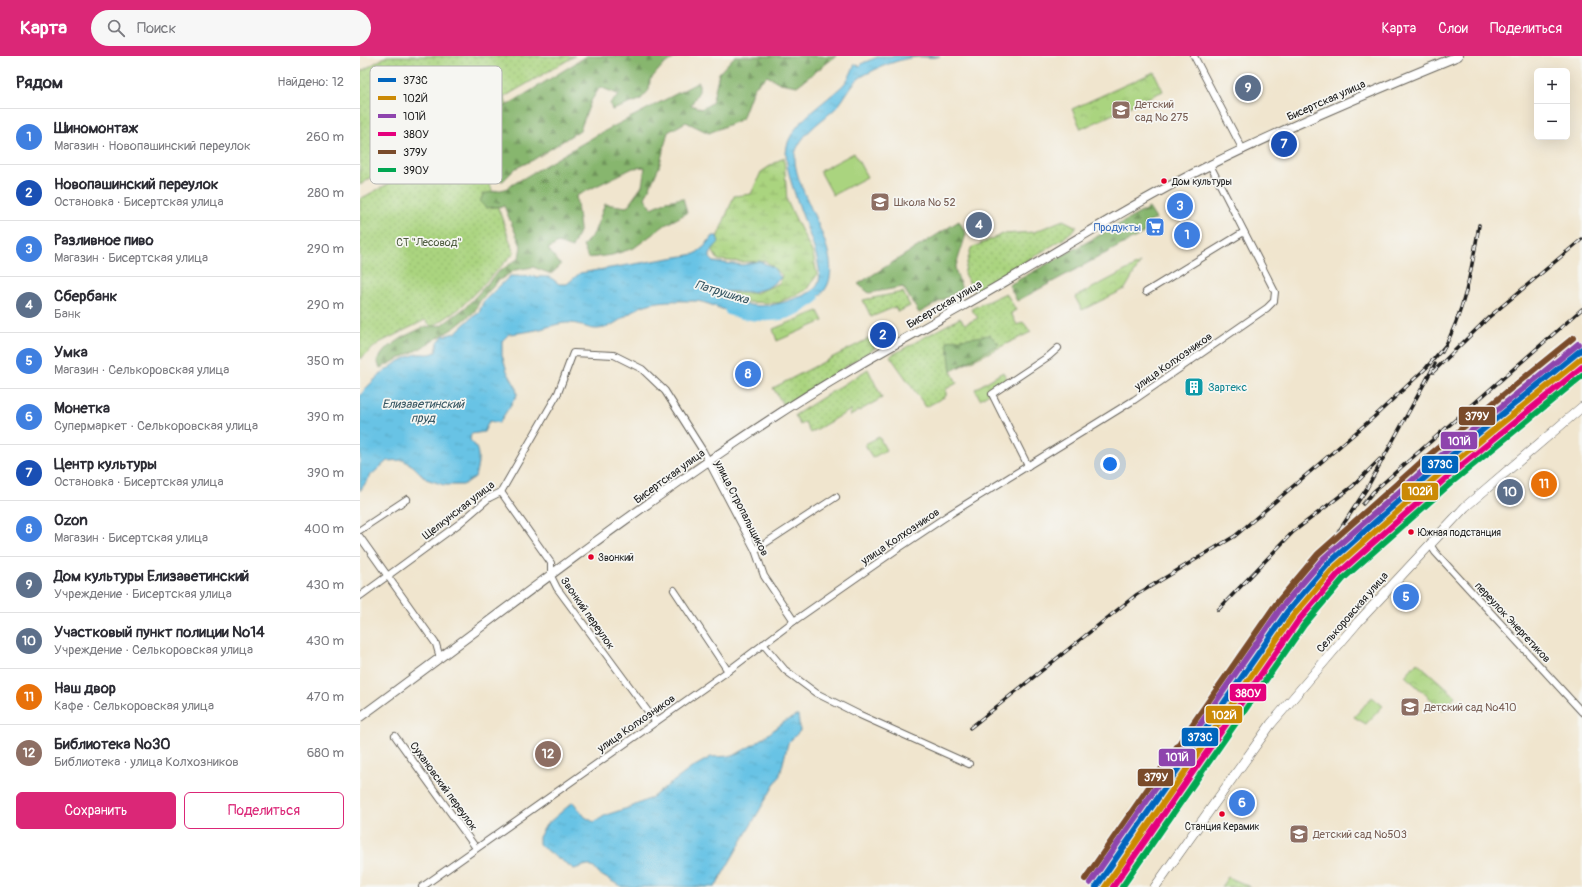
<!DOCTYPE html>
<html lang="ru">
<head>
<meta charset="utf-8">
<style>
	:root { --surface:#fff; --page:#f7f7f7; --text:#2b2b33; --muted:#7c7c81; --line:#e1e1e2; --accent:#db2777 }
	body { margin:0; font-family:Pangolin,sans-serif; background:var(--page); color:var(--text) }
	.controls { position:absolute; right:12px; top:12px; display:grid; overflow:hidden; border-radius:6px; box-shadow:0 4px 16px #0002 }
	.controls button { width:36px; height:36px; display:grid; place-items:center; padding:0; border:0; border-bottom:1px solid var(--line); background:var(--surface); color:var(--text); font:20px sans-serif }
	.you { position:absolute; left:750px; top:408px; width:14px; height:14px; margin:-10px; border:3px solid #fff; border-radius:50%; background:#1a73e8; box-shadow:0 0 0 6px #1a73e833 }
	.badge { display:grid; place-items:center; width:26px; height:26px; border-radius:50%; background:var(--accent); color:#fff; font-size:13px; font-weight:700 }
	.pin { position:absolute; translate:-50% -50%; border:2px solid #fff; box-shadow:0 1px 4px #0006 }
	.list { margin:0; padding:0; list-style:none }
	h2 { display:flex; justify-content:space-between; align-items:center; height:52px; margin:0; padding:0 16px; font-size:17px }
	h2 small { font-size:13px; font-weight:400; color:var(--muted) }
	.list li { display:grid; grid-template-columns:26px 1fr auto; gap:12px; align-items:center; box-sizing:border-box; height:56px; padding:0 16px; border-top:1px solid var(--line) }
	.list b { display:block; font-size:15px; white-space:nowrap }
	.list p { margin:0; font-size:13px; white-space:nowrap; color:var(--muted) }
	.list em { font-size:13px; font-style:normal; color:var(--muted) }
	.actions { display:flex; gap:8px; padding:12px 16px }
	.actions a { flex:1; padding:9px 0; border:1px solid var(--accent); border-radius:6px; text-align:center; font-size:14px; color:var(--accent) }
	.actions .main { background:var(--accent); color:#fff }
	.icon { flex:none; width:22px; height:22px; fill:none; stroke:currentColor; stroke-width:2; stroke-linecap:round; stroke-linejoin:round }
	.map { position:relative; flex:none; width:1222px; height:831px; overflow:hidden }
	header { display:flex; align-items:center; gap:24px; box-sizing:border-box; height:56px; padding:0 20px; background:var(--accent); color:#fff }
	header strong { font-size:19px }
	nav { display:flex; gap:22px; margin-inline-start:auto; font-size:14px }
	.search { width:280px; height:36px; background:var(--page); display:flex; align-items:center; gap:10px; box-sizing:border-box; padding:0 14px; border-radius:22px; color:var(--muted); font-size:15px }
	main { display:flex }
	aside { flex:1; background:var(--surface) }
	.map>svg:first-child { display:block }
</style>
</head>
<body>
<header>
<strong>Карта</strong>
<div class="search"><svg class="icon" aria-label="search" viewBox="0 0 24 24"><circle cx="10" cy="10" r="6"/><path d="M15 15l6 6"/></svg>Поиск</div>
<nav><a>Карта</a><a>Слои</a><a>Поделиться</a></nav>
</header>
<main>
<aside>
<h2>Рядом<small>Найдено: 12</small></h2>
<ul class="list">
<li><span class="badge" style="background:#3f7fe0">1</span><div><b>Шиномонтаж</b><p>Магазин · Новопашинский переулок</p></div><em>260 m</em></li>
<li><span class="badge" style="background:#1a4fb4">2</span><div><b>Новопашинский переулок</b><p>Остановка · Бисертская улица</p></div><em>280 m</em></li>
<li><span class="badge" style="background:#3f7fe0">3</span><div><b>Разливное пиво</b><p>Магазин · Бисертская улица</p></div><em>290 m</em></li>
<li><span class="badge" style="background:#5c6f8a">4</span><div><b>Сбербанк</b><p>Банк</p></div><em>290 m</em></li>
<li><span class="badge" style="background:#3f7fe0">5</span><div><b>Умка</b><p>Магазин · Селькоровская улица</p></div><em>350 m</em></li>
<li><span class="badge" style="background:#3f7fe0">6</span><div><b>Монетка</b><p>Супермаркет · Селькоровская улица</p></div><em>390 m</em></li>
<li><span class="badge" style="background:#1a4fb4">7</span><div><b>Центр культуры</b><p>Остановка · Бисертская улица</p></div><em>390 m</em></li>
<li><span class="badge" style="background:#3f7fe0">8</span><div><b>Ozon</b><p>Магазин · Бисертская улица</p></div><em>400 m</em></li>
<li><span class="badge" style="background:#5c6f8a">9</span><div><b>Дом культуры Елизаветинский</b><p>Учреждение · Бисертская улица</p></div><em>430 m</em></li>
<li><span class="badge" style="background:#5c6f8a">10</span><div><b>Участковый пункт полиции №14</b><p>Учреждение · Селькоровская улица</p></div><em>430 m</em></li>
<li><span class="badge" style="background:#e8710a">11</span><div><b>Наш двор</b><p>Кафе · Селькоровская улица</p></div><em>470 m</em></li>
<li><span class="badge" style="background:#8d6e63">12</span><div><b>Библиотека №30</b><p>Библиотека · улица Колхозников</p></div><em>680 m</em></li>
</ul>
<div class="actions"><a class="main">Сохранить</a><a>Поделиться</a></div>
</aside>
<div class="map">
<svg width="1222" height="831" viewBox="0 0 1222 831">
	<defs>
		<pattern id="grass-dots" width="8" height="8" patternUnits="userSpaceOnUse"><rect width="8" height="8" fill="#aad47f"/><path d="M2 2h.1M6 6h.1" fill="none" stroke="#92b56d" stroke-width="1.8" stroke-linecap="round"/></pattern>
		<pattern id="forest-firs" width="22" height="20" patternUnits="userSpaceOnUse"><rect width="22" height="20" fill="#87b66e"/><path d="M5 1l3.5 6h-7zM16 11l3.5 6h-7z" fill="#6e935a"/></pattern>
		<pattern id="wetland-marsh" width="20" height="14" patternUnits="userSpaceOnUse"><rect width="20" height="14" fill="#aad47f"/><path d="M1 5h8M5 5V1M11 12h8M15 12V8" fill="none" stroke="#92b56d"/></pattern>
		<pattern id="park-crowns" width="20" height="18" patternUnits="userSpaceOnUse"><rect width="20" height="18" fill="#aad47f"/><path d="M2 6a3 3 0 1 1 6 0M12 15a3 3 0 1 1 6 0" fill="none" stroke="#92b56d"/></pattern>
		<pattern id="water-ripples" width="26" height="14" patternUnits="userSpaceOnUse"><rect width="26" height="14" fill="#67c3e5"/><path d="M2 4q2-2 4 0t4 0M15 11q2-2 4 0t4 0" fill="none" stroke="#59a7c4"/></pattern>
	</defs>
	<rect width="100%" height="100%" fill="#f6f6f2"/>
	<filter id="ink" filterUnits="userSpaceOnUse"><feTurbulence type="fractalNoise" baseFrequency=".025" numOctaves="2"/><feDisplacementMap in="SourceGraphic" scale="8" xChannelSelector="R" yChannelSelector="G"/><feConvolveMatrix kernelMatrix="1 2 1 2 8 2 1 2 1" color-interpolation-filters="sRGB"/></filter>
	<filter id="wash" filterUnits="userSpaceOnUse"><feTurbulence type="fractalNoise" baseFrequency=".012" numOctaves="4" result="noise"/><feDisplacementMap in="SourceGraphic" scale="16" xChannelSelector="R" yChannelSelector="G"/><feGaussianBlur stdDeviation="0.9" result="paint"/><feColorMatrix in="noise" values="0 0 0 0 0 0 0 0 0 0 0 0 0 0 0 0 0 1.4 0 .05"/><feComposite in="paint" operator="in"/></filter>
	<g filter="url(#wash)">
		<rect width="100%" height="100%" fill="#f0e5ce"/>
		<g fill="url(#grass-dots)" stroke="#63784e">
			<polygon points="27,0 215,0 144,41 147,49 64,94 65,103 40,118 30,109 0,129 0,16"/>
			<polygon points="109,93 124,111 154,197 99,253 72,271 65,264 19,287 0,303 0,143 78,101"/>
			<polygon points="703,164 717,171 703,183 615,236 604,218 611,192 643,178 674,176"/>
			<polygon points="543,236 550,250 538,256 535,251 511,261 503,244"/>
			<polygon points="646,237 656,254 651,257 657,269 663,266 671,276 591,315 597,327 586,333 586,340 566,351 530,300 600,262 605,268 618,262 611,253"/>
			<polygon points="510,282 515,292 424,350 413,332"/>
			<polygon points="508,313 522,342 490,360 491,354 450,377 445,366 440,369 435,359"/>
			<polygon points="868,821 891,831 861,831"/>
		</g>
		<g fill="url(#forest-firs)" stroke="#526945">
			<polygon points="227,0 318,0 303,9 290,24 289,34 280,44 252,54 250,47 260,39 240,31 231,45 220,74 173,104 156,112 143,125 121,120 107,122 97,86 82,91 80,82 107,74"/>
			<polygon points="375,0 476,0 437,30 420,27 407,20 394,31 382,63 349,77 326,66 308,76 299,111 285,142 292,152 307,145 323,142 327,157 305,169 274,192 252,199 228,202 223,190 234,177 245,148 267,151 282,130 285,111 273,112 216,140 220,173 212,192 198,187 188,193 201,209 191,218 173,211 155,214 138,225 120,245 114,256 94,272 61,292 20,312 17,304 26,293 45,280 64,271 82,269 106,251 137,217 159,202 161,190 144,150 126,152 120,146 123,138 145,133 237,79 339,26 339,35 331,49 341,53 352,47 359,17"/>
			<polygon points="789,152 796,163 786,168 789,174 657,245 649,229"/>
			<polygon points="599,165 606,178 595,213 602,233 559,257 543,231 509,237 498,228"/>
			<polygon points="630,279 639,288 591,315 587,285"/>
		</g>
		<polygon fill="url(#wetland-marsh)" stroke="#63784e" points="424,101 427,145 453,198 457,219 446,234 418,247 383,246 357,237 396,237 420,227 422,219 406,205 381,206 358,204 352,194 374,140 391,138 401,116"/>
		<g fill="url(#park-crowns)" stroke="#63784e">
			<polygon points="794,16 803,35 721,73 712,53"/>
			<polygon points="780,207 765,233 722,254 715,241"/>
			<polygon points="458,255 463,265 417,285 413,273"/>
			<polygon points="643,316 648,325 620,343 615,333"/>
			<polygon points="519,381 526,394 512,402 505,388"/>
			<polygon points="1057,606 1095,640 1083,654 1045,620"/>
		</g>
		<g fill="#aad47f" stroke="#63784e">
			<polygon points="494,97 507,121 473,139 460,115"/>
			<polygon points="1012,641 1023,650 1006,668 994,661"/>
		</g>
		<g fill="url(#water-ripples)" stroke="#427080">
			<path d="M520,0H580C572,3 566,0 557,1C541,2 516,12 501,21C491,27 485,43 476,52C463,64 445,75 437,92C421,127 504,212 455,243C426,262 394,261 362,253C354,250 345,246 337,245C317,245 296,243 278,252C268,258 257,267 247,271C230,277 225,268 211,267C199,266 187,272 176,274C167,276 158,277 149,278L142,285V299L147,315L156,331L157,339L139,367L129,365L124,376L111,378L110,384C122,394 118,408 115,421L103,429H84L66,423L53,410L43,404L27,405L11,419L0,435V340C10,325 39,301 58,298C65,297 67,300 76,296L78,286L83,280L95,277L111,262L119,257L123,246L150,220L190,221L199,228H207L220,217L335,198L345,190L352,180H357L359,186L350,196V202L354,206L383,209L399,205L413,211L421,222L407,232L392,236L354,235L357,240C387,251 406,254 436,242C444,240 452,236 457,230C472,210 419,124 427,90C433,65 466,46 483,29C489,23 492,15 495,8L500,10L503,7Z"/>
			<polygon points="438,659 440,675 428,687 420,719 355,831 262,831 239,818 234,812 227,809 214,813 179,789 179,781 186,769 213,746 225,761 234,766 246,759 271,751 291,742 333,711 351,701 373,700 398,686 424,666"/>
		</g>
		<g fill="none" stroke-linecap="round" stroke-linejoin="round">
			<path stroke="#67c3e5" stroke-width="11" d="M370,254C389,260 415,263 435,254C441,251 448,246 454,242"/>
		</g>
	</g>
	<g filter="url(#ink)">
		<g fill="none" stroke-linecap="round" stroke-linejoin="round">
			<defs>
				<g id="minor">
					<polyline points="834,0 883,94"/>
					<polyline points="786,236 884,176"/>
					<polyline points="668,410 632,338 689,300 698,292"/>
					<polyline points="141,436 191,507 191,520 197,532 295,665"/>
					<polyline points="0,474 47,443"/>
					<polyline points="0,481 76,588 80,602"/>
					<polyline points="1070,488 1075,496 1222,656"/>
					<polyline points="395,494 476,441"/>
					<polyline points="314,534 368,615"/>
					<polyline points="0,540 100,467 129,442 141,436 198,337 213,297 254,299 282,313 305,335 343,395 395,494 404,520 434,565"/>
					<polyline points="403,588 425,614 456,637 498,658 609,708"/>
					<polyline points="35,680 116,792"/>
					<polyline points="62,831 368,615 434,565 536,494 590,458 774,344 907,252 914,245 915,236 850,109"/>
				</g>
				<path id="secondary" d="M0,661C135,562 268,457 408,365C471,323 537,287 603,250C685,204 765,151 850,109C931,69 1015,34 1098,0"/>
				<polyline id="primary" points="795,831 911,668 998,566 1105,451 1222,351"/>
			</defs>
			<use href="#minor" stroke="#66625a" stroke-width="8"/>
			<use href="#secondary" stroke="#66625a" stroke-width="10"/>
			<use href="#primary" stroke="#66625a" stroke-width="10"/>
			<use href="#minor" stroke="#fff" stroke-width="6"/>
			<use href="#secondary" stroke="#fff" stroke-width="8"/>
			<use href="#primary" stroke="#fff" stroke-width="9"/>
			<defs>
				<g id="rail">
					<path d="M1082,296C1104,258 1112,212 1119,169"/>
					<polyline points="1073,316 1128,262 1222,183"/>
					<polyline points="1003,448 1013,436 1222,253"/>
					<polyline points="858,554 933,476 993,430 1020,403"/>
					<polyline points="896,601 1043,451 1199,327 1222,316"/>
					<polyline points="857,650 921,554 977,478 1007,432 1075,308"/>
					<polyline points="610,672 776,539 875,480 1014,361 1066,312 1085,290"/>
				</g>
			</defs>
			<use href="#rail" stroke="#1c1c1c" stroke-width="3.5"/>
			<use href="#rail" stroke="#f6f6f2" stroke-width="2" stroke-dasharray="6" stroke-linecap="butt"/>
			<defs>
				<polyline id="rail-1" points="736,831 927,556 969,507 1077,411 1222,293"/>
				<polyline id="rail-2" points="745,831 933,560 974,512 1082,416 1222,302"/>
				<polyline id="rail-3" points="730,827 921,552 964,502 1073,406 1218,288"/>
				<polyline id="rail-4" points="753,831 938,565 979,517 1086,422 1222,311"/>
				<polyline id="rail-5" points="725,823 916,548 958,498 1068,400 1213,282"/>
				<polyline id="rail-6" points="762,831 944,569 984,522 1091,427 1222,320"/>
			</defs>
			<use href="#rail-1" stroke="#f6f6f2" stroke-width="9"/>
			<use href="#rail-2" stroke="#f6f6f2" stroke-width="9"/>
			<use href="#rail-3" stroke="#f6f6f2" stroke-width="9"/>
			<use href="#rail-4" stroke="#f6f6f2" stroke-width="9"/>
			<use href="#rail-5" stroke="#f6f6f2" stroke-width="9"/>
			<use href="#rail-6" stroke="#f6f6f2" stroke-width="9"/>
			<use href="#rail-1" stroke="#0065bd" stroke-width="6"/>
			<use href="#rail-2" stroke="#cb8a06" stroke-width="6"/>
			<use href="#rail-3" stroke="#8e44ad" stroke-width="6"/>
			<use href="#rail-4" stroke="#e5007d" stroke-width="6"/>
			<use href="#rail-5" stroke="#7a4b2a" stroke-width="6"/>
			<use href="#rail-6" stroke="#00a651" stroke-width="6"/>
		</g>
	</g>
	<defs>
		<symbol id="school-square" viewBox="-11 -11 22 22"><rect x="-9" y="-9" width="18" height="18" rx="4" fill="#8d6e63" stroke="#f6f6f2"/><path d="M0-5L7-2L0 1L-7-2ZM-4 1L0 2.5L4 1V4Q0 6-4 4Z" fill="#fff"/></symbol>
		<symbol id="supermarket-square" viewBox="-11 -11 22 22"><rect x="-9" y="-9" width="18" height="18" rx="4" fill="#3f7fe0" stroke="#f6f6f2"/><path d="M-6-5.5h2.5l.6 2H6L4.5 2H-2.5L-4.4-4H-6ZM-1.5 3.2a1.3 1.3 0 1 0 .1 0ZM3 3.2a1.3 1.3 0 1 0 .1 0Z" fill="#fff"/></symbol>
		<symbol id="building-square" viewBox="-11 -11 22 22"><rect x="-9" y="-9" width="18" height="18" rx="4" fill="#0f9aa8" stroke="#f6f6f2"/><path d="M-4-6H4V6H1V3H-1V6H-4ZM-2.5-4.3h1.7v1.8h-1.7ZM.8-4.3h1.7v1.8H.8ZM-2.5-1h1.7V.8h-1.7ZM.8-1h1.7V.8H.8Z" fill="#fff"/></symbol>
	</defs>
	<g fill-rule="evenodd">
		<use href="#school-square" x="750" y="43" width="22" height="22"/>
		<use href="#school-square" x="509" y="135" width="22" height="22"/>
		<use href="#supermarket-square" x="784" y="160" width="22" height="22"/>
		<use href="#building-square" x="823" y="320" width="22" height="22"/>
		<use href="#school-square" x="1039" y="640" width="22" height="22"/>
		<use href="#school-square" x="928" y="767" width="22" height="22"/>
	</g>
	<g fill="#e4002b" stroke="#f6f6f2" stroke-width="1.5">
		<circle cx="804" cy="125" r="3.5"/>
		<circle cx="1051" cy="476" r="3.5"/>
		<circle cx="231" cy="501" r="3.5"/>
		<circle cx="862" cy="758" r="3.5"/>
	</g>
	<g text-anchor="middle" stroke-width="3.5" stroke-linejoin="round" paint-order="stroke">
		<g font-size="10" fill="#1c1c1c" stroke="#f6f6f2" text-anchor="start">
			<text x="812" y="129">Дом культуры</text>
			<text x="1058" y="480">Южная подстанция</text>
			<text x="238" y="505">Звонкий</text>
			<text x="862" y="774" text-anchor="middle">Станция Керамик</text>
		</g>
		<g font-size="11" fill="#1c1c1c" stroke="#f6f6f2">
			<text transform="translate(966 44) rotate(-24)" y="4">Бисертская улица</text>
			<text transform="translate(584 248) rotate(-30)" y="4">Бисертская улица</text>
			<text transform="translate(813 305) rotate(-35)" y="4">улица Колхозников</text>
			<text transform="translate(309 420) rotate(-36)" y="4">Бисертская улица</text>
			<text transform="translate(382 452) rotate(63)" y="4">улица Стропальщиков</text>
			<text transform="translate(98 454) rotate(-38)" y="4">Щелкунская улица</text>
			<text transform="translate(540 480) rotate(-34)" y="4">улица Колхозников</text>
			<text transform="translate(992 556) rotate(-49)" y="4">Селькоровская улица</text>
			<text transform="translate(228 557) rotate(55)" y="4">Звонкий переулок</text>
			<text transform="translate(1153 566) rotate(47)" y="4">переулок Энергетиков</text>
			<text transform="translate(276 667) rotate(-35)" y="4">улица Колхозников</text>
			<text transform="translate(84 730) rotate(54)" y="4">Сухановский переулок</text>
		</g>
		<g font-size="11" fill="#785e54" stroke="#f6f6f2" text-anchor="start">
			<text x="775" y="52">Детский<tspan x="775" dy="13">сад № 275</tspan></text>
			<text x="534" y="150">Школа № 52</text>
			<text x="1064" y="655">Детский сад №410</text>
			<text x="953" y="782">Детский сад №503</text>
		</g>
		<g font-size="11" fill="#366cbe" stroke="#f6f6f2" text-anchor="end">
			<text x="781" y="175">Продукты</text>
		</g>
		<g font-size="11" fill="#4e5c3f" stroke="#f6f6f2">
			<text x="69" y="190">СТ "Лесовод"</text>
		</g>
		<g font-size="11" fill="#0d838f" stroke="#f6f6f2" text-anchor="start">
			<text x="848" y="335">Зартекс</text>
		</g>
		<g font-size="12" font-style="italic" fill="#365662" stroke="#f6f6f2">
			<text transform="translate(362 236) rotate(17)" y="4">Патрушиха</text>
			<text x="63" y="352">Елизаветинский<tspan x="63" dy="14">пруд</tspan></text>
		</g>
	</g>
	<rect x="10" y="10" width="132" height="118" rx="6" fill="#f6f6f2" stroke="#b5b5b2" stroke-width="1"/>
	<rect x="18" y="22" width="18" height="4" fill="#0065bd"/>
	<rect x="18" y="40" width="18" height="4" fill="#cb8a06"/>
	<rect x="18" y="58" width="18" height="4" fill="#8e44ad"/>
	<rect x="18" y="76" width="18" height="4" fill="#e5007d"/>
	<rect x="18" y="94" width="18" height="4" fill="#7a4b2a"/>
	<rect x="18" y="112" width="18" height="4" fill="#00a651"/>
	<g font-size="11" fill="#1c1c1c">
		<text x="43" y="28">373C</text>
		<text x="43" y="46">102Й</text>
		<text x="43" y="64">101Й</text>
		<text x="43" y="82">380У</text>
		<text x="43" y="100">379У</text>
		<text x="43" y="118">390У</text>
	</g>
	<g stroke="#f6f6f2" stroke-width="1.5">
		<rect x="1098" y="350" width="38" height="20" rx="4" fill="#7a4b2a"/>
		<rect x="1080" y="375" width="38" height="19" rx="4" fill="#8e44ad"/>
		<rect x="1061" y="399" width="38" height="19" rx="4" fill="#0065bd"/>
		<rect x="1041" y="426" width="38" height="19" rx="4" fill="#cb8a06"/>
		<rect x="869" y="627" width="38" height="19" rx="4" fill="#e5007d"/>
		<rect x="845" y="649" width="38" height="19" rx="4" fill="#cb8a06"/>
		<rect x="821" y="671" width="38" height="20" rx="4" fill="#0065bd"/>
		<rect x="798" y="692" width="38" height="19" rx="4" fill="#8e44ad"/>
		<rect x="777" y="712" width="37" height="19" rx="4" fill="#7a4b2a"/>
	</g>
	<g font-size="11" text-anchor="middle" font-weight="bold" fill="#fff">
		<text x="1117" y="364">379У</text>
		<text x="1099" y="389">101Й</text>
		<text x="1080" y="412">373C</text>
		<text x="1060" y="439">102Й</text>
		<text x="888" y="641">380У</text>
		<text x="864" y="663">102Й</text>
		<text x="840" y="685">373C</text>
		<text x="817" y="705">101Й</text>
		<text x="796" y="725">379У</text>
	</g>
</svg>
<div class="controls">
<button>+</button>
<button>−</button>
</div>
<div class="you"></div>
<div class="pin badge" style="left:827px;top:179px;background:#3f7fe0">1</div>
<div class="pin badge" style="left:523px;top:279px;background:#1a4fb4">2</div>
<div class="pin badge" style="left:820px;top:150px;background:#3f7fe0">3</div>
<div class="pin badge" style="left:619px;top:169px;background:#5c6f8a">4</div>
<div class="pin badge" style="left:1046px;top:541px;background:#3f7fe0">5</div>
<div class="pin badge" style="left:882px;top:747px;background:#3f7fe0">6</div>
<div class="pin badge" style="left:924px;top:88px;background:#1a4fb4">7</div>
<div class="pin badge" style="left:388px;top:318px;background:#3f7fe0">8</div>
<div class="pin badge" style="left:888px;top:32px;background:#5c6f8a">9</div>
<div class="pin badge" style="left:1150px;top:436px;background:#5c6f8a">10</div>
<div class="pin badge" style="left:1184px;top:428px;background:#e8710a">11</div>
<div class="pin badge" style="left:188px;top:698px;background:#8d6e63">12</div>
</div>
</main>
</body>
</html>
